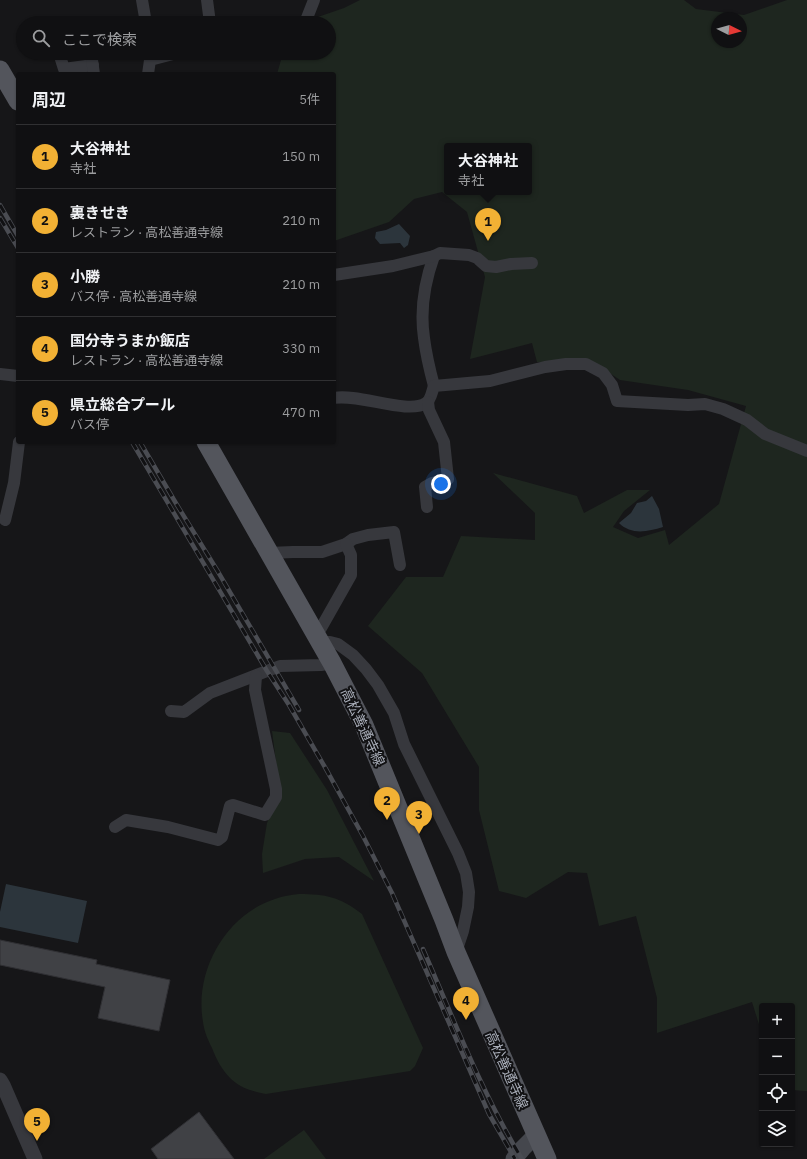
<!DOCTYPE html>
<html lang="ja">
<head>
<meta charset="utf-8">
<style>
	:root { --surface:#101012; --page:#1e1e20; --text:#f1f3f6; --muted:#9c9d9f; --line:#303032; --accent:#f2b134 }
	body { margin:0; font-family:"IBM Plex Sans","Noto Sans JP",sans-serif; background:var(--page); color:var(--text) }
	.controls { position:absolute; right:12px; bottom:12px; display:grid; overflow:hidden; border-radius:4px; box-shadow:0 1px 3px #0004 }
	.controls button { width:36px; height:36px; display:grid; place-items:center; padding:0; border:0; border-bottom:1px solid var(--line); background:var(--surface); color:var(--text); font:20px sans-serif }
	.compass { position:absolute; left:711px; top:12px; width:36px; height:36px; border-radius:50%; background:var(--surface); box-shadow:0 1px 3px #0004; rotate:95deg }
	.you { position:absolute; left:441px; top:484px; width:14px; height:14px; margin:-10px; border:3px solid #fff; border-radius:50%; background:#1a73e8; box-shadow:0 0 0 6px #1a73e833 }
	.badge { display:grid; place-items:center; width:26px; height:26px; border-radius:50%; background:var(--accent); color:#111; font-size:13px; font-weight:700 }
	.pin { position:absolute; translate:-50% -33px; filter:drop-shadow(0 1px 2px #0008) }
	.pin::after { content:''; position:absolute; top:21px; width:14px; height:12px; background:inherit; clip-path:polygon(0 0,100% 0,50% 100%) }
	.popup { position:absolute; left:444px; top:143px; width:88px; height:52px; box-sizing:border-box; display:grid; place-content:center; border-radius:4px; background:var(--surface); filter:drop-shadow(0 1px 3px #0005); font-size:13px; white-space:nowrap; color:var(--muted) }
	.popup b { font-size:15px; color:var(--text) }
	.popup::after { content:''; position:absolute; left:50%; top:100%; margin-left:-8px; border:8px solid transparent; border-top-color:var(--surface) }
	.list { margin:0; padding:0; list-style:none }
	h2 { display:flex; justify-content:space-between; align-items:center; height:52px; margin:0; padding:0 16px; font-size:17px }
	h2 small { font-size:13px; font-weight:400; color:var(--muted) }
	.list li { display:grid; grid-template-columns:26px 1fr auto; gap:12px; align-items:center; box-sizing:border-box; height:64px; padding:0 16px; border-top:1px solid var(--line) }
	.list b { display:block; font-size:15px; white-space:nowrap }
	.list p { margin:0; font-size:13px; white-space:nowrap; color:var(--muted) }
	.list em { font-size:13px; font-style:normal; color:var(--muted) }
	.icon { flex:none; width:22px; height:22px; fill:none; stroke:currentColor; stroke-width:2; stroke-linecap:round; stroke-linejoin:round }
	.map { position:relative; flex:none; width:807px; height:1159px; overflow:hidden }
	.search { position:absolute; background:var(--surface); box-shadow:0 1px 3px #0004; left:16px; top:16px; width:320px; height:44px; display:flex; align-items:center; gap:10px; box-sizing:border-box; padding:0 14px; border-radius:22px; color:var(--muted); font-size:15px }
	.panel { position:absolute; background:var(--surface); box-shadow:0 1px 3px #0004; left:16px; top:72px; width:320px; height:372px; border-radius:4px }
	.map>svg:first-child { display:block }
</style>
</head>
<body>
<div class="map">
<svg width="807" height="1159" viewBox="0 0 807 1159">
	<rect width="100%" height="100%" fill="#161618"/>
	<g fill="#1e261f" fill-rule="evenodd">
		<path d="M360,0H684L696,9L744,15L787,0H807V1091L792,1090V1006H762V1034L752,1002L657,1033V998L636,916L599,926L587,873L568,872L526,898L499,891L479,810V767L422,673L368,626L406,577H443L461,536L535,540V513L493,473L577,496L584,513L627,490H650L624,511L613,527L638,538L665,530L669,545L719,504L746,406L688,390L620,380L593,362H537L532,343L470,359L485,277L467,212L442,192L414,199L389,222L334,241V74H277L283,53H329V23H311L312,19L344,8ZM717,18H741V42H717ZM447,146H529V192H447Z"/>
		<polygon points="272,731 290,733 327,790 374,881 339,857 305,859 263,873 262,854 267,823 280,793"/>
		<path d="M299,894C326,894 340,897 362,914L423,1048L415,1066L410,1071L266,1094C236,1089 223,1076 212,1048C208,1040 204,1031 203,1022C194,972 225,915 275,899C283,896 291,895 299,894Z"/>
		<polygon points="304,1130 326,1159 264,1159"/>
	</g>
	<g fill="#2c353c">
		<polygon points="399,224 410,236 408,245 404,248 400,243 380,244 375,238 376,232 386,230"/>
		<path d="M652,496L659,509L663,527C647,532 631,535 619,523L631,513L637,503L646,501Z"/>
		<polygon points="6,884 87,901 78,943 0,927 0,912"/>
	</g>
	<g fill="#404145" stroke="#303034">
		<polygon points="0,940 97,960 96,964 170,980 159,1031 98,1018 105,987 0,965"/>
		<polygon points="199,1112 234,1159 158,1159 151,1149"/>
	</g>
	<g fill="none" stroke-linecap="round" stroke-linejoin="round">
		<g stroke="#37383d" stroke-width="12">
			<polyline points="142,0 146,23"/>
			<polyline points="207,0 210,23"/>
			<polyline points="305,23 314,0"/>
			<polyline points="59,53 64,69 93,65"/>
			<polyline points="91,53 94,74"/>
			<polyline points="148,74 150,60 177,53"/>
			<path d="M434,256C425,281 420,311 424,338C426,354 430,371 434,386"/>
			<polyline points="334,275 393,266 434,256 440,253 469,255 477,258 486,266 496,267 511,264 532,263"/>
			<polyline points="0,374 18,376"/>
			<path d="M334,398C358,393 408,415 426,403C431,400 432,391 434,386L490,381L545,367L566,364H586L603,373L612,385L617,401L688,405L705,404L723,409L747,420L765,434L807,451"/>
			<polyline points="427,507 425,487 432,483 448,479 444,442 429,410 428,402"/>
			<polyline points="5,520 14,483 19,442"/>
			<polyline points="269,553 293,552 322,552 346,544 353,539 368,535 394,532 400,565"/>
			<polyline points="315,633 321,628 351,575 351,555 346,544"/>
			<polyline points="321,642 330,642 338,644 353,655 366,669 378,685 394,713 404,744 458,853 466,873 469,892 468,907 463,931 456,952"/>
			<polyline points="171,711 184,712 210,693 280,666 321,665 332,663"/>
			<polyline points="115,827 126,820 168,827 218,840 222,837 230,806 233,805 265,815 276,797 276,789 255,690 256,676"/>
		</g>
		<polyline stroke="#37383d" stroke-width="15" points="0,1080 3,1085 35,1159"/>
		<polyline stroke="#45474d" stroke-width="17" points="514,1159 523,1148 536,1135"/>
		<g stroke="#53555c" stroke-width="19">
			<polyline points="0,70 18,101"/>
			<polyline points="206,442 332,663 364,725 444,920 456,952 547,1159"/>
		</g>
		<defs>
			<g id="rail">
				<polyline points="0,205 18,236"/>
				<polyline points="0,218 18,248"/>
				<polyline points="132,442 267,671 289,705 326,769 363,836 392,893 489,1114 515,1159"/>
				<polyline points="140,442 177,505 217,570 299,710"/>
				<path d="M423,949C454,1020 482,1093 522,1159"/>
			</g>
		</defs>
		<use href="#rail" stroke="#4a4c52" stroke-width="4.5"/>
		<use href="#rail" stroke="#111113" stroke-width="3" stroke-dasharray="9" stroke-linecap="butt"/>
	</g>
	<g text-anchor="middle" stroke-width="4" stroke-linejoin="round" paint-order="stroke">
		<g font-size="14" fill="#a8adb8" stroke="#111113">
			<text transform="translate(363 727) rotate(65)" y="5">高松善通寺線</text>
			<text transform="translate(507 1070) rotate(66)" y="5">高松善通寺線</text>
		</g>
	</g>
</svg>
<div class="controls">
<button>+</button>
<button>−</button>
<button><svg class="icon" aria-label="locate" viewBox="0 0 24 24"><circle cx="12" cy="12" r="6"/><path d="M12 2v4M12 18v4M2 12h4M18 12h4"/></svg></button>
<button><svg class="icon" aria-label="layers" viewBox="0 0 24 24"><path d="M12 4l9 5-9 5-9-5zM3 14l9 5 9-5"/></svg></button>
</div>
<svg class="compass" viewBox="-18 -18 36 36"><path d="M0-13l5 13h-10z" fill="#e53935"/><path d="M0 13l5-13h-10z" fill="#9c9d9f"/></svg>
<div class="you"></div>
<div class="pin badge" style="left:488px;top:241px">1</div>
<div class="popup"><b>大谷神社</b>寺社</div>
<div class="pin badge" style="left:387px;top:820px">2</div>
<div class="pin badge" style="left:419px;top:834px">3</div>
<div class="pin badge" style="left:466px;top:1020px">4</div>
<div class="pin badge" style="left:37px;top:1141px">5</div>
<div class="search"><svg class="icon" aria-label="search" viewBox="0 0 24 24"><circle cx="10" cy="10" r="6"/><path d="M15 15l6 6"/></svg>ここで検索</div>
<section class="panel">
<h2>周辺<small>5件</small></h2>
<ul class="list">
<li><span class="badge">1</span><div><b>大谷神社</b><p>寺社</p></div><em>150 m</em></li>
<li><span class="badge">2</span><div><b>裏きせき</b><p>レストラン · 高松善通寺線</p></div><em>210 m</em></li>
<li><span class="badge">3</span><div><b>小勝</b><p>バス停 · 高松善通寺線</p></div><em>210 m</em></li>
<li><span class="badge">4</span><div><b>国分寺うまか飯店</b><p>レストラン · 高松善通寺線</p></div><em>330 m</em></li>
<li><span class="badge">5</span><div><b>県立総合プール</b><p>バス停</p></div><em>470 m</em></li>
</ul>
</section>
</div>
</body>
</html>
